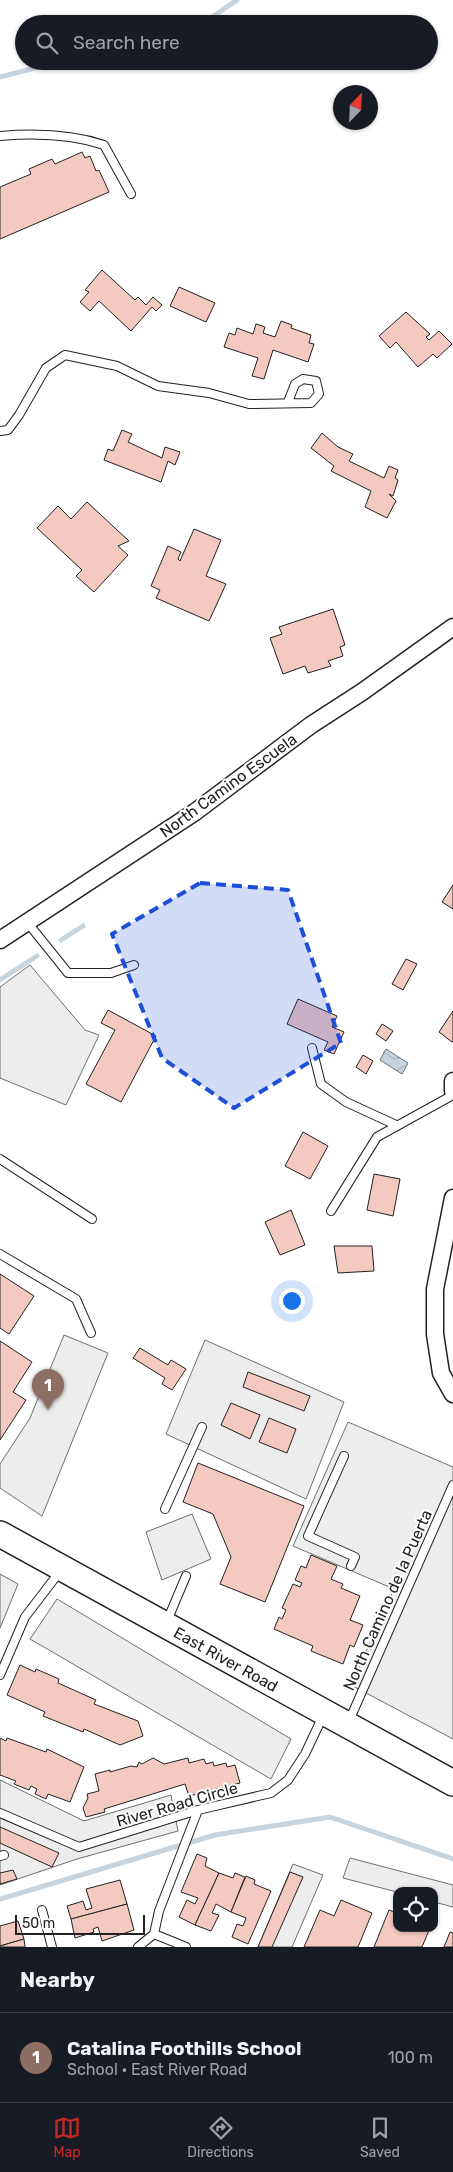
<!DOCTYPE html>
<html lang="en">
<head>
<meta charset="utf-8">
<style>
	:root { --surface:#171b24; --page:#20242c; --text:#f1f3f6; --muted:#9ea1a6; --line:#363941; --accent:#c62828 }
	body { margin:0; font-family:Rubik,sans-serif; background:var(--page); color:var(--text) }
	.controls { position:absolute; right:15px; bottom:15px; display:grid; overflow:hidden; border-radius:10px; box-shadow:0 1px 4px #0004 }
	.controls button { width:45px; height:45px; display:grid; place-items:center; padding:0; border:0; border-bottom:1px solid var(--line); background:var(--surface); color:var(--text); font:25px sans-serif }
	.compass { position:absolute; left:333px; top:85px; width:45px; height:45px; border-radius:50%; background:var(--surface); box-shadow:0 1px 4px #0004; rotate:23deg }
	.scale { position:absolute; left:15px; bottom:12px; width:130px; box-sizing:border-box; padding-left:5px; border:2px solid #222; border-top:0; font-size:14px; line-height:18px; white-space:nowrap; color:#222; -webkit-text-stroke:4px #fff; paint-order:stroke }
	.you { position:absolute; left:291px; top:1300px; width:18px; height:18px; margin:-12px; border:4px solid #fff; border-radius:50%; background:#1a73e8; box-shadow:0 0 0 8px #1a73e833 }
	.badge { display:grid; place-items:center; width:32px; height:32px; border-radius:50%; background:var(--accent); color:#fff; font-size:16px; font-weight:700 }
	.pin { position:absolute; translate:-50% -41px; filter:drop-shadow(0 1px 2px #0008) }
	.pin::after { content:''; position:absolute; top:26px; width:18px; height:15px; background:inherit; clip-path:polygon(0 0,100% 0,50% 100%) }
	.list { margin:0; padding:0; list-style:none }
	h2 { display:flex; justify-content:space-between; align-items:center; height:65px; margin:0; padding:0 20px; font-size:21px }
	h2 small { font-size:16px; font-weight:400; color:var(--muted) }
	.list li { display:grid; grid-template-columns:32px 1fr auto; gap:15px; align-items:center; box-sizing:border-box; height:90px; padding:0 20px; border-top:1px solid var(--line) }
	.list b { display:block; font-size:19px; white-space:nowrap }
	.list p { margin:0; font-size:16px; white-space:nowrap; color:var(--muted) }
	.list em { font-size:16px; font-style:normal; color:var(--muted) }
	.icon { flex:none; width:28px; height:28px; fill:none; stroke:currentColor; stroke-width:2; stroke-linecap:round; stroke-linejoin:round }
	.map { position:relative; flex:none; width:453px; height:1947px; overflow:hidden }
	.search { position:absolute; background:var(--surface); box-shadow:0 1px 4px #0004; left:15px; right:15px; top:15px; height:55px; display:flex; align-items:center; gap:12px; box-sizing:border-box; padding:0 18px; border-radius:28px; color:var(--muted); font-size:19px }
	.sheet { height:155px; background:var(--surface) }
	nav { display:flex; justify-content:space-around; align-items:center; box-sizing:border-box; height:70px; border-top:1px solid var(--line); background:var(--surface); font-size:14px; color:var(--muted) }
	nav a { display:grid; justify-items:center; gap:2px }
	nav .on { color:var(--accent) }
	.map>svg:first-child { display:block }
</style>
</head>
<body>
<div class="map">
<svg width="453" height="1947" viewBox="0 0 453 1947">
	<defs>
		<pattern id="water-waves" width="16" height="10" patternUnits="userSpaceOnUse" patternTransform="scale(1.25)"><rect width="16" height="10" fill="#c7d3dd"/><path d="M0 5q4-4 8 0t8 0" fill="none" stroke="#abb5bd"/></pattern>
	</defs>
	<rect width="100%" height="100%" fill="#fff"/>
	<g fill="#ededed" stroke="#6f6f6f">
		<polygon points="30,965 85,1030 99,1035 66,1105 0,1078 0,987"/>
		<polygon points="64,1335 108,1353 42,1516 0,1488 0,1464 30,1418"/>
		<polygon points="205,1340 344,1402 306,1499 166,1434"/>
		<polygon points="348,1422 453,1467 453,1739 351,1685 394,1589 293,1546"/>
		<polygon points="192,1514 211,1559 162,1580 146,1532"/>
		<polygon points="0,1574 18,1584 0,1628"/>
		<polygon points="57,1599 291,1739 271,1779 30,1639"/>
		<polygon points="0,1780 84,1821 171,1795 178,1831 77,1859 0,1885"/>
		<polygon points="350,1858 453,1885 453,1907 434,1902 434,1891 397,1892 343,1878"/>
		<polygon points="293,1864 323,1875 292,1947 258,1947"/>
	</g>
	<polygon fill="url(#water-waves)" stroke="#6f6f6f" points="386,1049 408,1063 402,1074 380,1060"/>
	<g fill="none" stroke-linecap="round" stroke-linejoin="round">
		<g stroke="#c7d3dd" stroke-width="5">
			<polyline points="202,24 237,0"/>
			<polyline points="0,77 62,61"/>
			<polyline points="61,940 83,926"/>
			<polyline points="0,980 37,956"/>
			<polyline points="0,1899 215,1835 330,1817 453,1859"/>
		</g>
	</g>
	<g fill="#f3c9c0" stroke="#222">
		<polygon points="82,152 85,158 90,156 96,171 99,170 109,192 0,239 0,187 31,174 29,169 52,159 55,164"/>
		<polygon points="102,270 135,300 138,297 146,305 153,297 162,305 156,311 152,307 131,331 99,301 90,311 80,302 89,292 85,290"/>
		<polygon points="179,287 215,303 206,322 170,306"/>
		<polygon points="406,312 430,334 426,337 429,340 439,331 452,344 437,358 433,354 418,367 396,342 390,348 379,336"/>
		<polygon points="281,321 292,325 291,328 311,335 309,343 314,344 308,362 273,350 264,379 252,376 258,358 224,347 229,333 235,335 237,328 253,334 256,324 265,327 263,333 275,337"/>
		<polygon points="122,430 132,434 128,442 162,458 165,447 180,452 175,465 168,461 161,482 104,460 108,449 113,451"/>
		<polygon points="322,433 338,447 353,454 349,461 384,478 389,466 398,470 395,478 398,480 393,496 389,494 396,501 387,518 365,507 371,491 331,471 334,466 311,448"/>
		<polygon points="87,502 129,541 118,546 128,555 94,592 76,576 82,570 37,528 58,506 71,519"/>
		<polygon points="194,529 221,540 206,576 226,584 209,621 156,598 160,590 151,586 168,546 181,552 178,559 180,561"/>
		<polygon points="333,609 345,645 340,647 343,656 328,661 331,666 308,673 305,666 283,674 270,638 282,634 279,627"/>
		<polygon points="453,885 453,909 442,902"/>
		<polygon points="406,959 417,964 403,990 392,984"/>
		<polygon points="298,999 337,1016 332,1027 344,1032 334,1054 324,1050 328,1042 287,1024"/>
		<polygon points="108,1010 156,1036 121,1102 86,1084 115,1030 101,1023"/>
		<polygon points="453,1011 453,1041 452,1042 439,1032"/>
		<polygon points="382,1024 393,1031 386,1041 376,1034"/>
		<polygon points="363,1055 373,1061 366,1074 356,1067"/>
		<polygon points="303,1132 328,1146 310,1179 285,1166"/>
		<polygon points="374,1174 400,1179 393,1216 367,1210"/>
		<polygon points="291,1210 305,1245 280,1255 265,1222"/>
		<polygon points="334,1246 372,1246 374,1271 338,1273"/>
		<polygon points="0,1274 34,1296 9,1334 0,1328"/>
		<polygon points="0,1341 32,1362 13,1392 26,1400 0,1440"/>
		<polygon points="140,1348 168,1365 171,1360 186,1369 172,1390 162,1384 165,1378 133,1358"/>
		<polygon points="248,1372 310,1396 304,1411 243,1387"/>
		<polygon points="231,1403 260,1415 250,1439 221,1425"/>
		<polygon points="269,1418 296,1429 287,1453 259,1442"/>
		<polygon points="198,1463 304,1506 265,1602 220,1584 231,1557 213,1514 183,1502"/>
		<polygon points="311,1555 337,1566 331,1579 343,1584 341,1588 360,1596 350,1620 363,1625 354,1647 350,1645 343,1664 311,1651 313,1646 274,1629 279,1617 282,1619 286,1610 282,1608 293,1584 300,1587 302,1583 295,1580 301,1566 306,1568"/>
		<polygon points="20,1665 35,1672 36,1669 59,1679 58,1683 96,1700 94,1704 138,1721 143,1736 120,1745 84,1729 83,1732 43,1716 45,1712 7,1695"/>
		<polygon points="0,1738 6,1741 7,1738 46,1752 47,1749 84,1767 70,1802 48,1794 46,1799 35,1794 37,1789 31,1786 29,1790 14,1784 16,1781 0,1775"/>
		<polygon points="153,1758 164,1764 188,1758 189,1763 204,1759 206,1764 213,1762 214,1766 226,1763 227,1767 235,1765 240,1783 189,1796 185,1784 104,1809 105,1812 86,1817 83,1808 88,1798 87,1794 99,1791 95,1774 110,1770 110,1772 131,1766 137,1767 139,1762 142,1764"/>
		<polygon points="0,1827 59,1853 52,1867 0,1843"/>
		<polygon points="197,1854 207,1858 205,1866 219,1873 195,1925 179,1917 187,1900 195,1904 198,1898 181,1892"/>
		<polygon points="13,1870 17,1879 0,1884 0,1873"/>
		<polygon points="290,1872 303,1877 272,1947 258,1947"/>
		<polygon points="219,1873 233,1878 235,1873 245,1877 231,1912 216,1904 212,1913 219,1915 211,1931 195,1925"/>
		<polygon points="246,1876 255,1880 254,1884 271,1891 248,1944 232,1937 237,1924 243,1926 246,1918 231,1912"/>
		<polygon points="120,1880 127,1904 71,1919 67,1906 83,1901 86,1910 92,1908 86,1889"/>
		<polygon points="341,1900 372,1913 358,1947 304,1947 320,1910 334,1916"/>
		<polygon points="127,1904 134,1930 102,1941 98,1927 93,1929 94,1932 75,1938 71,1919"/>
		<polygon points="389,1910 397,1913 397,1928 430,1928 422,1947 374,1947"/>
		<polygon points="18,1921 24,1939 0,1946 0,1926"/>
		<polygon points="450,1932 453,1933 453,1947 444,1947"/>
		<polygon points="24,1939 25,1947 0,1947 0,1946"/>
	</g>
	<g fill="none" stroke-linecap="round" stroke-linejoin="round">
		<defs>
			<g id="lane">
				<path d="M0,136C35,133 71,134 104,145L131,194"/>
				<polyline points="0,431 8,430 19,415 46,368 65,355 117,366 158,386 209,393 249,404 311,403 319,394 316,381 303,379 295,384 288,402"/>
				<polyline points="27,922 68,973 111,973 134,965"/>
				<polyline points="312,1048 321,1084 346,1102 396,1125"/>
				<polyline points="0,1159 92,1219"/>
				<polyline points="331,1211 377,1137 453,1095"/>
				<polyline points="0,1254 76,1299 91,1333"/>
				<polyline points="344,1456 308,1536 355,1557 351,1566"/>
				<polyline points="165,1509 202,1427"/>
				<polyline points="167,1621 186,1576"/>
				<polyline points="0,1675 25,1617 61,1570"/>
				<polyline points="349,1721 453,1485"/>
				<polyline points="0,1813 79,1847 198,1810 271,1793 288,1780 305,1754 323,1716"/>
				<polyline points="0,1856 4,1855"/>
				<polyline points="42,1910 52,1947"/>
				<polyline points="154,1934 186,1947"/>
				<polyline points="138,1947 154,1934 159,1911 198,1810"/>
			</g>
			<g id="street">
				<polyline points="0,940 195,812 311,725 362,692 453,627"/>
				<polyline points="453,1081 453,1091"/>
				<polyline points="453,1198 435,1289 435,1334 441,1373 453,1394"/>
			</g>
			<polyline id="primary" points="0,1534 453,1783"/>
		</defs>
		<use href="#lane" stroke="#222" stroke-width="10"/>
		<use href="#street" stroke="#222" stroke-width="19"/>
		<use href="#primary" stroke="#222" stroke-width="28"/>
		<use href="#lane" stroke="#fff" stroke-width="8"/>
		<use href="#street" stroke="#fff" stroke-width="16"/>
		<use href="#primary" stroke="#fff" stroke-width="25"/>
	</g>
	<path fill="#1d4ed8" fill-opacity="0.2" stroke="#1d4ed8" stroke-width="4" stroke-dasharray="10 6" stroke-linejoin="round" d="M200,883L288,890L341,1043L234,1108L162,1058L112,934Z"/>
	<g text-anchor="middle" stroke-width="4" stroke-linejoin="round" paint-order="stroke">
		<g font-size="16" fill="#222" stroke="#fff">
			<text transform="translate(228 785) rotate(-36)" y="6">North Camino Escuela</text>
			<text transform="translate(387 1600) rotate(-66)" y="6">North Camino de la Puerta</text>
			<text transform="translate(226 1659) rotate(29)" y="6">East River Road</text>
			<text transform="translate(177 1804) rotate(-16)" y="6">River Road Circle</text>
		</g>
	</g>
</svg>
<div class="controls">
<button><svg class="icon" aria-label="locate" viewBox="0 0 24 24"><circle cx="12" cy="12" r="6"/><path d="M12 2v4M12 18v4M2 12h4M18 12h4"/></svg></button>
</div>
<svg class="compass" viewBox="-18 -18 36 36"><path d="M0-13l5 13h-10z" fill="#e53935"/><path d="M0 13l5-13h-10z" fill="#9ea1a6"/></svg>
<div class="scale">50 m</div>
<div class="you"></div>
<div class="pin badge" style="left:48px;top:1410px;background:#8d6e63">1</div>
<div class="search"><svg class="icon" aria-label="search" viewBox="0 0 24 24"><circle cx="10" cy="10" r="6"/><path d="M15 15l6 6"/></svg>Search here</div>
</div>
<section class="sheet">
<h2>Nearby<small></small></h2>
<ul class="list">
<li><span class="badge" style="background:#8d6e63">1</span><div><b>Catalina Foothills School</b><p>School · East River Road</p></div><em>100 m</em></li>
</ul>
</section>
<nav>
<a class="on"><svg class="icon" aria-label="map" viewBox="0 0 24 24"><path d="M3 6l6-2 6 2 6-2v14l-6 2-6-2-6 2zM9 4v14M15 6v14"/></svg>Map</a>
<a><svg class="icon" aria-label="directions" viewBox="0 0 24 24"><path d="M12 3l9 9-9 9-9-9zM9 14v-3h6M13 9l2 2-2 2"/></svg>Directions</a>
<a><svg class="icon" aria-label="saved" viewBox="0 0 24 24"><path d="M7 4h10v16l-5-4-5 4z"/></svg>Saved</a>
</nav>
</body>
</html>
